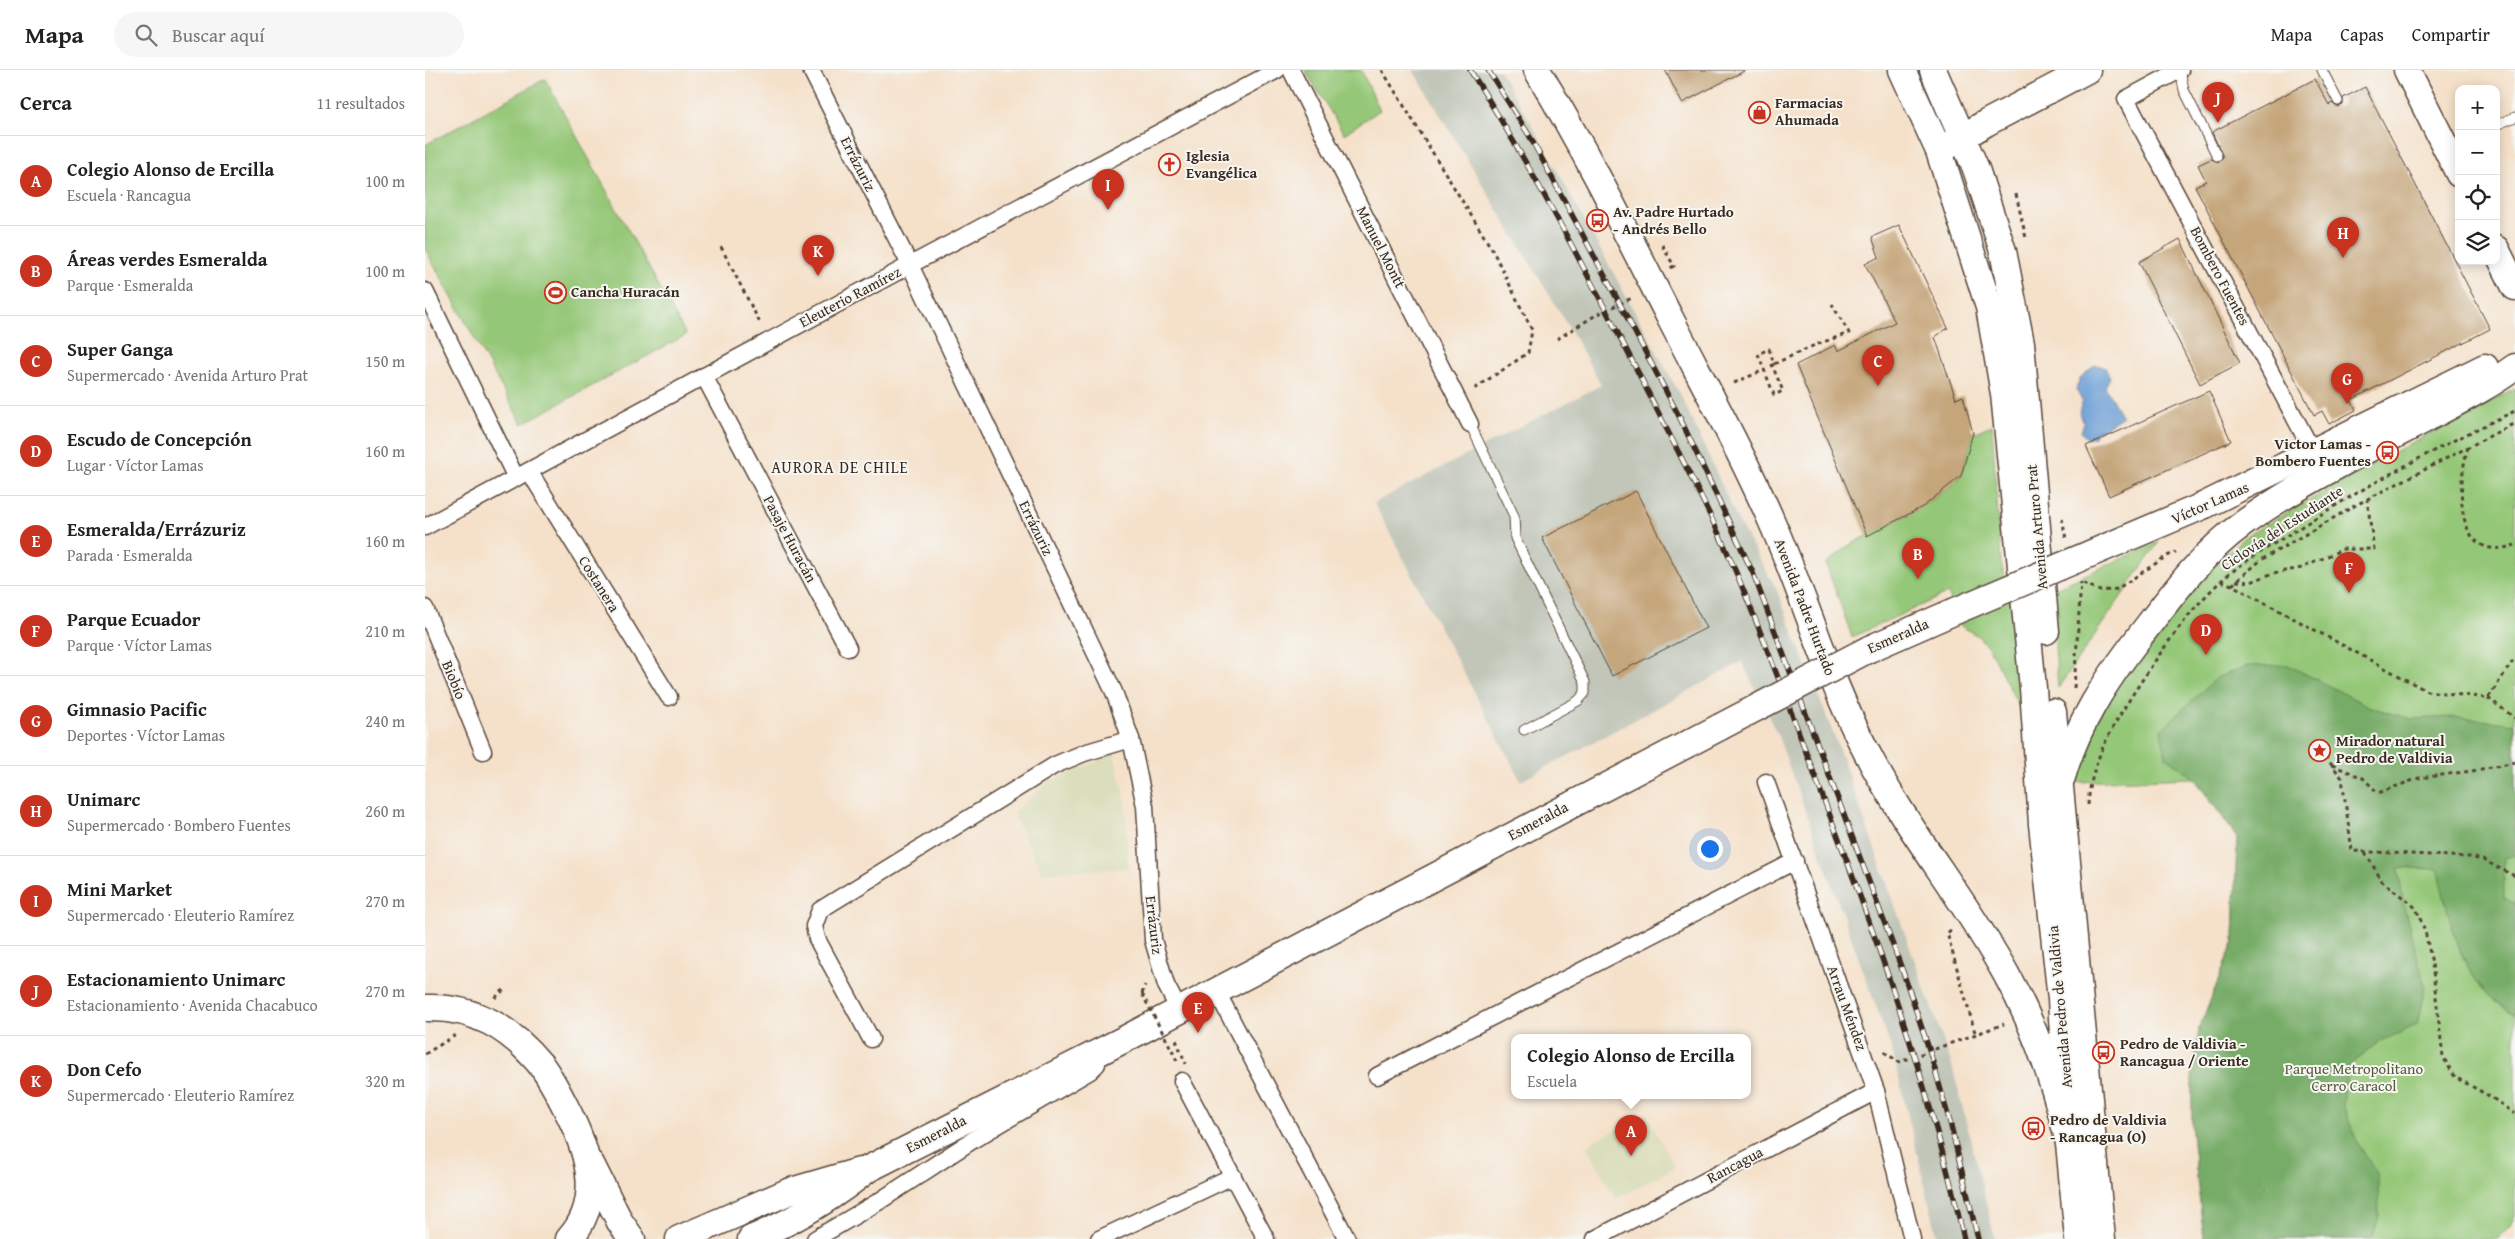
<!DOCTYPE html>
<html lang="es">
<head>
<meta charset="utf-8">
<style>
	:root { --surface:#fff; --page:#f6f6f6; --text:#222; --muted:#767676; --line:#e0e0e0; --accent:#c8321e }
	body { margin:0; font-family:"Gentium Book Plus",serif; background:var(--page); color:var(--text) }
	.controls { position:absolute; right:15px; top:15px; display:grid; overflow:hidden; border-radius:10px; box-shadow:0 2px 12px #0003 }
	.controls button { width:45px; height:45px; display:grid; place-items:center; padding:0; border:0; border-bottom:1px solid var(--line); background:var(--surface); color:var(--text); font:25px sans-serif }
	.you { position:absolute; left:1284px; top:778px; width:18px; height:18px; margin:-12px; border:4px solid #fff; border-radius:50%; background:#1a73e8; box-shadow:0 0 0 8px #1a73e833 }
	.badge { display:grid; place-items:center; width:32px; height:32px; border-radius:50%; background:var(--accent); color:#fff; font-size:16px; font-weight:700 }
	.pin { position:absolute; translate:-50% -41px; filter:drop-shadow(0 1px 2px #0008) }
	.pin::after { content:''; position:absolute; top:26px; width:18px; height:15px; background:inherit; clip-path:polygon(0 0,100% 0,50% 100%) }
	.popup { position:absolute; left:1086px; top:964px; width:240px; height:65px; box-sizing:border-box; display:grid; place-content:center; border-radius:10px; background:var(--surface); filter:drop-shadow(0 1px 4px #0005); font-size:16px; white-space:nowrap; color:var(--muted) }
	.popup b { font-size:19px; color:var(--text) }
	.popup::after { content:''; position:absolute; left:50%; top:100%; margin-left:-10px; border:10px solid transparent; border-top-color:var(--surface) }
	.list { margin:0; padding:0; list-style:none }
	h2 { display:flex; justify-content:space-between; align-items:center; height:65px; margin:0; padding:0 20px; font-size:21px }
	h2 small { font-size:16px; font-weight:400; color:var(--muted) }
	.list li { display:grid; grid-template-columns:32px 1fr auto; gap:15px; align-items:center; box-sizing:border-box; height:90px; padding:0 20px; border-top:1px solid var(--line) }
	.list b { display:block; font-size:19px; white-space:nowrap }
	.list p { margin:0; font-size:16px; white-space:nowrap; color:var(--muted) }
	.list em { font-size:16px; font-style:normal; color:var(--muted) }
	.icon { flex:none; width:28px; height:28px; fill:none; stroke:currentColor; stroke-width:2; stroke-linecap:round; stroke-linejoin:round }
	.map { position:relative; flex:none; width:2090px; height:1169px; overflow:hidden }
	header { display:flex; align-items:center; gap:30px; box-sizing:border-box; height:70px; padding:0 25px; background:var(--surface); border-bottom:1px solid var(--line) }
	header strong { font-size:24px }
	nav { display:flex; gap:28px; margin-inline-start:auto; font-size:18px }
	.search { width:350px; height:45px; background:var(--page); display:flex; align-items:center; gap:12px; box-sizing:border-box; padding:0 18px; border-radius:28px; color:var(--muted); font-size:19px }
	main { display:flex }
	aside { flex:1; background:var(--surface) }
	.map>svg:first-child { display:block }
</style>
</head>
<body>
<header>
<strong>Mapa</strong>
<div class="search"><svg class="icon" aria-label="search" viewBox="0 0 24 24"><circle cx="10" cy="10" r="6"/><path d="M15 15l6 6"/></svg>Buscar aquí</div>
<nav><a>Mapa</a><a>Capas</a><a>Compartir</a></nav>
</header>
<main>
<aside>
<h2>Cerca<small>11 resultados</small></h2>
<ul class="list">
<li><span class="badge">A</span><div><b>Colegio Alonso de Ercilla</b><p>Escuela · Rancagua</p></div><em>100 m</em></li>
<li><span class="badge">B</span><div><b>Áreas verdes Esmeralda</b><p>Parque · Esmeralda</p></div><em>100 m</em></li>
<li><span class="badge">C</span><div><b>Super Ganga</b><p>Supermercado · Avenida Arturo Prat</p></div><em>150 m</em></li>
<li><span class="badge">D</span><div><b>Escudo de Concepción</b><p>Lugar · Víctor Lamas</p></div><em>160 m</em></li>
<li><span class="badge">E</span><div><b>Esmeralda/Errázuriz</b><p>Parada · Esmeralda</p></div><em>160 m</em></li>
<li><span class="badge">F</span><div><b>Parque Ecuador</b><p>Parque · Víctor Lamas</p></div><em>210 m</em></li>
<li><span class="badge">G</span><div><b>Gimnasio Pacific</b><p>Deportes · Víctor Lamas</p></div><em>240 m</em></li>
<li><span class="badge">H</span><div><b>Unimarc</b><p>Supermercado · Bombero Fuentes</p></div><em>260 m</em></li>
<li><span class="badge">I</span><div><b>Mini Market</b><p>Supermercado · Eleuterio Ramírez</p></div><em>270 m</em></li>
<li><span class="badge">J</span><div><b>Estacionamiento Unimarc</b><p>Estacionamiento · Avenida Chacabuco</p></div><em>270 m</em></li>
<li><span class="badge">K</span><div><b>Don Cefo</b><p>Supermercado · Eleuterio Ramírez</p></div><em>320 m</em></li>
</ul>
</aside>
<div class="map">
<svg width="2090" height="1169" viewBox="0 0 2090 1169">
	<rect width="100%" height="100%" fill="#f6f6f2"/>
	<filter id="ink" filterUnits="userSpaceOnUse"><feTurbulence type="fractalNoise" baseFrequency=".02" numOctaves="2"/><feDisplacementMap in="SourceGraphic" scale="10" xChannelSelector="R" yChannelSelector="G"/><feConvolveMatrix kernelMatrix="1 2 1 2 8 2 1 2 1" color-interpolation-filters="sRGB"/></filter>
	<filter id="wash" filterUnits="userSpaceOnUse"><feTurbulence type="fractalNoise" baseFrequency=".0096" numOctaves="4" result="noise"/><feDisplacementMap in="SourceGraphic" scale="20" xChannelSelector="R" yChannelSelector="G"/><feGaussianBlur stdDeviation="1.12" result="paint"/><feColorMatrix in="noise" values="0 0 0 0 0 0 0 0 0 0 0 0 0 0 0 0 0 1.4 0 .05"/><feComposite in="paint" operator="in"/></filter>
	<g filter="url(#wash)">
		<rect width="100%" height="100%" fill="#f5e1ca"/>
		<g fill="#dbdebc">
			<polygon points="689,684 701,731 703,798 617,803 588,743 623,712"/>
			<polygon points="1221,1043 1250,1097 1191,1129 1161,1075"/>
		</g>
		<polygon fill="#c1c6b9" points="988,0 1074,0 1106,53 1257,328 1315,455 1351,518 1410,668 1527,995 1570,1169 1513,1169 1467,980 1353,666 1317,592 1096,711 949,433 1176,315 1145,259"/>
		<g fill="#94c777" stroke="#68784a">
			<polygon points="880,0 936,0 955,40 919,64"/>
			<polygon points="120,9 261,265 97,354 0,179 0,75"/>
			<polygon points="2090,319 2090,1151 2073,1169 1779,1169 1767,1063 1767,1009 1774,959 1809,871 1812,767 1769,708 1651,712 1665,666 1682,629 1746,537 1819,467 1984,374"/>
			<polygon points="1567,355 1576,492 1605,613 1611,670 1564,578 1553,566 1536,556 1523,523 1427,567 1401,494 1423,476 1499,436 1522,419 1536,406 1548,363"/>
			<polygon points="1734,472 1633,618 1626,520"/>
		</g>
		<path fill="#77ac68" stroke="#596b43" d="M1863,595L1945,637L1986,649L2029,647L2090,654V785L2079,788V828L2090,834V944C2034,915 2027,855 2012,799L1973,798L1979,837L2000,916L1992,955L1954,972L1923,996L1918,1035L1932,1072L1953,1105L1954,1146L1947,1169H1779L1767,1063V1009L1774,959L1809,871L1812,767L1769,708L1741,687L1736,660L1791,608L1822,596Z"/>
		<polygon fill="#6a9ed6" stroke="#52647a" points="1670,295 1679,296 1685,307 1680,317 1697,347 1672,362 1669,367 1662,369 1656,362 1659,352 1654,343 1657,331 1651,319 1655,308"/>
		<g id="blocks">
			<g fill="#c5a57a">
				<polygon points="1240,0 1321,0 1257,33"/>
				<polygon points="1890,9 1904,35 1907,33 1912,37 1918,35 1918,28 1940,17 2065,259 1926,330 1931,340 1904,354 1897,341 1889,345 1770,116 1781,111 1773,95 1786,89 1794,92 1798,87 1787,62"/>
				<polygon points="1474,155 1523,258 1510,267 1531,329 1538,326 1548,363 1536,406 1499,436 1442,466 1371,295 1410,275 1413,281 1470,252 1440,194 1454,187 1447,167"/>
				<polygon points="1755,169 1815,293 1775,314 1714,192"/>
				<polygon points="1784,321 1806,371 1684,426 1661,376"/>
				<polygon points="1211,421 1281,558 1187,606 1117,468"/>
			</g>
		</g>
	</g>
	<g filter="url(#ink)">
		<use href="#blocks" fill-opacity="0" stroke="#574538" stroke-width="1"/>
		<g fill="none" stroke-linecap="round" stroke-linejoin="round">
			<defs>
				<g id="service">
					<polyline points="1755,0 1759,20 1792,86"/>
					<polyline points="1897,0 1913,31"/>
					<polyline points="2071,55 2090,47"/>
					<polyline points="1045,354 1089,446 1090,468 1160,612 1160,623 1153,631 1099,660"/>
				</g>
				<g id="minor">
					<polyline points="386,0 485,195 689,622 706,669 720,736 728,870 741,915 754,940"/>
					<polyline points="866,0 1045,354"/>
					<polyline points="1755,0 1701,29 1889,384"/>
					<polyline points="0,221 91,408"/>
					<polyline points="279,306 423,578"/>
					<polyline points="104,401 244,627"/>
					<polyline points="0,457 485,195 852,0"/>
					<polyline points="0,538 58,681"/>
					<polyline points="1341,712 1451,1021 1487,1169"/>
					<polyline points="791,920 922,1169"/>
					<polyline points="446,969 392,869 389,856 395,840 630,695 659,683 706,669"/>
					<polyline points="952,1006 1370,791"/>
					<polyline points="757,1011 841,1169"/>
					<polyline points="390,1169 453,1132 551,1068 665,1001 672,994"/>
					<polyline points="674,1169 808,1106"/>
					<polyline points="1170,1169 1451,1021"/>
				</g>
				<g id="primary">
					<path d="M1112,0C1161,81 1203,166 1246,250C1280,316 1316,381 1346,450C1379,525 1402,606 1440,679C1480,758 1538,826 1581,904C1611,958 1630,1014 1644,1073"/>
					<polyline points="1477,0 1514,81 1564,237 1579,324 1608,618 1617,754 1636,929 1644,1073 1653,1169"/>
					<polyline points="1508,0 1551,99 1578,181 1596,273 1621,561"/>
					<polyline points="1982,0 2034,104"/>
					<polyline points="1523,76 1561,53 1662,0"/>
					<polyline points="2071,179 2090,217"/>
					<polyline points="1780,435 2060,297"/>
					<polyline points="1444,579 1528,542"/>
					<polyline points="1628,642 1677,1169"/>
					<path d="M1637,707C1652,654 1681,610 1715,566C1746,526 1777,483 1819,453C1875,413 1938,382 1999,350C2030,333 2062,318 2090,297"/>
					<path d="M116,995C128,1011 136,1028 145,1046C164,1085 178,1132 144,1169"/>
					<polyline points="166,1094 195,1152 207,1169"/>
					<polyline points="254,1169 363,1122 435,1101"/>
					<path d="M326,1169C370,1151 407,1128 443,1099L702,968L1295,657"/>
				</g>
			</defs>
			<use href="#service" stroke="#574538" stroke-width="11"/>
			<use href="#minor" stroke="#574538" stroke-width="19"/>
			<use href="#primary" stroke="#574538" stroke-width="29"/>
			<g stroke="#574538" stroke-width="3" stroke-dasharray="4 4" stroke-linecap="butt">
				<polyline points="957,0 1068,181 1107,260 1103,283 1049,319"/>
				<polyline points="1591,124 1601,168"/>
				<polyline points="1237,175 1249,196 1245,198"/>
				<polyline points="296,177 336,255"/>
				<polyline points="1132,269 1171,245 1209,227"/>
				<polygon points="1344,279 1349,294 1347,295 1358,321 1349,325 1333,284"/>
				<polyline points="1349,294 1390,275 1424,263 1407,234"/>
				<polyline points="1309,313 1339,300"/>
				<path d="M2043,377C2032,415 2028,496 2090,475"/>
				<polyline points="1637,448 1641,469"/>
				<polyline points="1796,511 1807,515 2002,621 2063,628 2090,588"/>
				<polyline points="1811,511 1826,512 1848,503 1877,498 1918,479 1949,479 1942,430"/>
				<polyline points="1658,513 1675,521 1692,519 1742,486 1751,482"/>
				<polyline points="1807,515 1836,490 1931,435 2090,353"/>
				<polyline points="1649,618 1656,512"/>
				<polyline points="2063,628 2090,648"/>
				<polyline points="1895,680 1917,708 1927,781 2044,787 2058,790 2090,806"/>
				<polyline points="1907,695 1938,708 1953,723 1994,708 2047,701 2090,692"/>
				<path d="M1663,735C1666,691 1687,657 1710,621C1735,583 1762,542 1796,511C1817,492 1844,477 1868,462C1938,417 2014,376 2090,341"/>
				<polyline points="1940,782 1957,811 1991,838 2000,861 2007,893 2018,987 2030,1007 2066,1027 2090,1044"/>
				<polyline points="1526,860 1522,863 1551,966"/>
				<polyline points="717,924 720,915"/>
				<polyline points="70,928 81,918"/>
				<polyline points="751,970 761,994"/>
				<polyline points="747,980 753,993"/>
				<polyline points="1459,982 1474,992 1579,954"/>
				<polyline points="0,984 31,965"/>
			</g>
			<use href="#service" stroke="#fff" stroke-width="9"/>
			<use href="#minor" stroke="#fff" stroke-width="16"/>
			<use href="#primary" stroke="#fff" stroke-width="26"/>
			<defs>
				<g id="rail">
					<path d="M1045,0C1108,99 1162,203 1216,308C1245,367 1277,425 1304,486C1339,566 1368,648 1399,730C1454,874 1505,1018 1539,1169"/>
					<polyline points="1063,0 1104,65 1195,234 1254,346 1328,503 1478,902 1505,982 1526,1056 1553,1169"/>
				</g>
			</defs>
			<use href="#rail" stroke="#3b2a1e" stroke-width="5.5"/>
			<use href="#rail" stroke="#f6f6f2" stroke-width="4" stroke-dasharray="11" stroke-linecap="butt"/>
			<defs>
				<g id="primary-bridge">
					<polyline points="1528,542 1780,435"/>
					<polyline points="1295,657 1444,579"/>
					<path d="M0,938C49,936 85,958 116,995"/>
				</g>
			</defs>
			<use href="#primary-bridge" stroke="#574538" stroke-width="29" stroke-linecap="butt"/>
			<polyline stroke="#574538" stroke-width="3" stroke-dasharray="4 4" stroke-linecap="butt" points="717,924 747,980"/>
			<use href="#primary-bridge" stroke="#fff" stroke-width="26"/>
		</g>
	</g>
	<defs>
		<symbol id="shop-ring" viewBox="-11 -11 22 22"><circle r="9.5" fill="#f6f6f2" stroke="#c8321e" stroke-width="1.5"/><path d="M-5-2.5h2.3a2.7 3.5 0 0 1 5.4 0H5L5.5 6h-11ZM-1.5-2.5h3a1.5 2.3 0 0 0-3 0Z" fill="#c8321e"/></symbol>
		<symbol id="church-ring" viewBox="-11 -11 22 22"><circle r="9.5" fill="#f6f6f2" stroke="#c8321e" stroke-width="1.5"/><path d="M-1.2-6h2.4v3.5h3.3v2.4h-3.3V6h-2.4V-.1h-3.3v-2.4h3.3Z" fill="#c8321e"/></symbol>
		<symbol id="bus-ring" viewBox="-11 -11 22 22"><circle r="9.5" fill="#f6f6f2" stroke="#c8321e" stroke-width="1.5"/><path d="M-5-6H5V4H4V6H2V4H-2V6H-4V4H-5ZM-3.5-4V0h7V-4ZM-3.5 1.2v1.5H-2V1.2ZM2 1.2v1.5H3.5V1.2Z" fill="#c8321e"/></symbol>
		<symbol id="stadium-ring" viewBox="-11 -11 22 22"><circle r="9.5" fill="#f6f6f2" stroke="#c8321e" stroke-width="1.5"/><path d="M0-5a6.5 5 0 1 0 0 10a6.5 5 0 1 0 0-10ZM-3.5-1.8h7v3.6h-7Z" fill="#c8321e"/></symbol>
		<symbol id="sight-ring" viewBox="-11 -11 22 22"><circle r="9.5" fill="#f6f6f2" stroke="#c8321e" stroke-width="1.5"/><path d="M0-6L1.8-2.2L6-1.7L2.9 1.2L3.7 5.4L0 3.3L-3.7 5.4L-2.9 1.2L-6-1.7L-1.8-2.2Z" fill="#c8321e"/></symbol>
	</defs>
	<g fill-rule="evenodd">
		<use href="#shop-ring" x="1322" y="30" width="25" height="25"/>
		<use href="#church-ring" x="732" y="82" width="25" height="25"/>
		<use href="#bus-ring" x="1160" y="138" width="25" height="25"/>
		<use href="#stadium-ring" x="118" y="210" width="25" height="25"/>
		<use href="#bus-ring" x="1950" y="370" width="25" height="25"/>
		<use href="#sight-ring" x="1882" y="668" width="25" height="25"/>
		<use href="#bus-ring" x="1666" y="970" width="25" height="25"/>
		<use href="#bus-ring" x="1596" y="1046" width="25" height="25"/>
	</g>
	<g text-anchor="middle" stroke-width="4" stroke-linejoin="round" paint-order="stroke">
		<g font-size="15" font-weight="bold" fill="#3b2a1e" stroke="#f6f6f2" text-anchor="start">
			<text x="1350" y="38">Farmacias<tspan x="1350" dy="17">Ahumada</tspan></text>
			<text x="761" y="91">Iglesia<tspan x="761" dy="17">Evangélica</tspan></text>
			<text x="1188" y="147">Av. Padre Hurtado<tspan x="1188" dy="17">- Andrés Bello</tspan></text>
			<text x="146" y="227">Cancha Huracán</text>
			<text x="1946" y="379" text-anchor="end">Victor Lamas -<tspan x="1946" dy="17">Bombero Fuentes</tspan></text>
			<text x="1911" y="676">Mirador natural<tspan x="1911" dy="17">Pedro de Valdivia</tspan></text>
			<text x="1695" y="979">Pedro de Valdivia -<tspan x="1695" dy="17">Rancagua / Oriente</tspan></text>
			<text x="1625" y="1055">Pedro de Valdivia<tspan x="1625" dy="17">- Rancagua (O)</tspan></text>
		</g>
		<g font-size="15" fill="#3b2a1e" stroke="#f6f6f2">
			<text transform="translate(433 94) rotate(63)" y="5">Errázuriz</text>
			<text transform="translate(956 177) rotate(63)" y="5">Manuel Montt</text>
			<text transform="translate(1795 206) rotate(62)" y="5">Bombero Fuentes</text>
			<text transform="translate(425 227) rotate(-28)" y="5">Eleuterio Ramírez</text>
			<text transform="translate(1785 433) rotate(-24)" y="5">Víctor Lamas</text>
			<text transform="translate(1612 457) rotate(-95)" y="5">Avenida Arturo Prat</text>
			<text transform="translate(611 458) rotate(64)" y="5">Errázuriz</text>
			<text transform="translate(1857 458) rotate(-33)" y="5">Ciclovía del Estudiante</text>
			<text transform="translate(365 469) rotate(62)" y="5">Pasaje Huracán</text>
			<text transform="translate(174 514) rotate(58)" y="5">Costanera</text>
			<text transform="translate(1380 537) rotate(69)" y="5">Avenida Padre Hurtado</text>
			<text transform="translate(1473 566) rotate(-24)" y="5">Esmeralda</text>
			<text transform="translate(29 610) rotate(68)" y="5">Biobío</text>
			<text transform="translate(1113 751) rotate(-28)" y="5">Esmeralda</text>
			<text transform="translate(729 855) rotate(83)" y="5">Errázuriz</text>
			<text transform="translate(1635 937) rotate(-95)" y="5">Avenida Pedro de Valdivia</text>
			<text transform="translate(1422 938) rotate(70)" y="5">Arrau Méndez</text>
			<text transform="translate(511 1064) rotate(-27)" y="5">Esmeralda</text>
			<text transform="translate(1310 1095) rotate(-28)" y="5">Rancagua</text>
		</g>
		<g font-size="15" fill="#565939" stroke="#f6f6f2">
			<text x="1929" y="1004">Parque Metropolitano<tspan x="1929" dy="17">Cerro Caracol</tspan></text>
		</g>
		<g font-size="16" letter-spacing="1" fill="#3b2a1e" stroke="#f6f6f2">
			<text x="415" y="403">AURORA DE CHILE</text>
		</g>
	</g>
</svg>
<div class="controls">
<button>+</button>
<button>−</button>
<button><svg class="icon" aria-label="locate" viewBox="0 0 24 24"><circle cx="12" cy="12" r="6"/><path d="M12 2v4M12 18v4M2 12h4M18 12h4"/></svg></button>
<button><svg class="icon" aria-label="layers" viewBox="0 0 24 24"><path d="M12 4l9 5-9 5-9-5zM3 14l9 5 9-5"/></svg></button>
</div>
<div class="you"></div>
<div class="pin badge" style="left:1206px;top:1086px">A</div>
<div class="popup"><b>Colegio Alonso de Ercilla</b>Escuela</div>
<div class="pin badge" style="left:1493px;top:509px">B</div>
<div class="pin badge" style="left:1453px;top:316px">C</div>
<div class="pin badge" style="left:1781px;top:585px">D</div>
<div class="pin badge" style="left:773px;top:963px">E</div>
<div class="pin badge" style="left:1924px;top:523px">F</div>
<div class="pin badge" style="left:1922px;top:334px">G</div>
<div class="pin badge" style="left:1918px;top:188px">H</div>
<div class="pin badge" style="left:683px;top:140px">I</div>
<div class="pin badge" style="left:1793px;top:53px">J</div>
<div class="pin badge" style="left:393px;top:206px">K</div>
</div>
</main>
</body>
</html>
